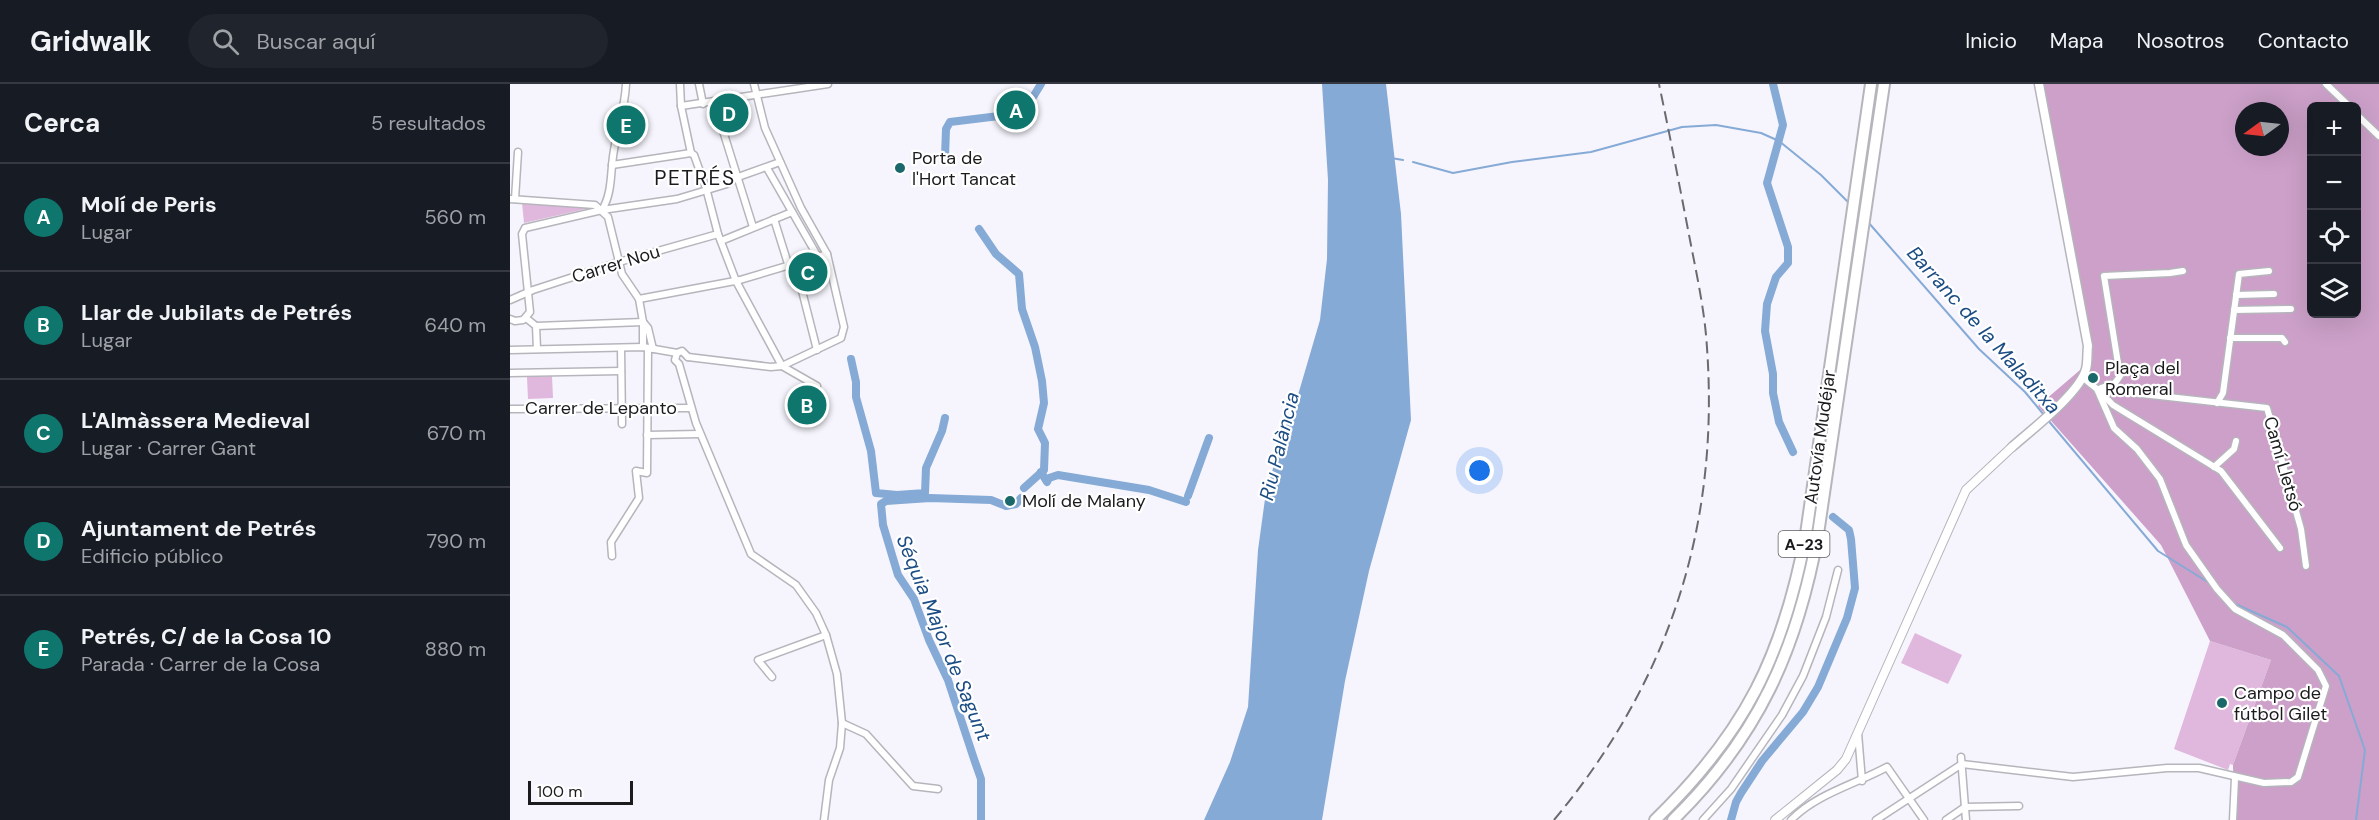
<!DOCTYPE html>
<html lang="es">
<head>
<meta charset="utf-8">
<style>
	:root { --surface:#171b24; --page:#20242c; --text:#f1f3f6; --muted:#9ea1a6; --line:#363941; --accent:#0f766e }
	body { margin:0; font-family:"DM Sans",sans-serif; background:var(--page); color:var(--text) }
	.controls { position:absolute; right:18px; top:18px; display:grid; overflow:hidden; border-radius:9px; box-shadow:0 6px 24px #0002 }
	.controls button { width:54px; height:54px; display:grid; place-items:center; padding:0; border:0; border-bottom:2px solid var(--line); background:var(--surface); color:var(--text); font:30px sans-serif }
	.compass { position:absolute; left:1725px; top:18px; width:54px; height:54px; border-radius:50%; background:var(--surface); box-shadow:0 6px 24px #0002; rotate:255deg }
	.scale { position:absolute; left:18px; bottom:15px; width:105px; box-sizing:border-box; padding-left:6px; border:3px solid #1b1a1d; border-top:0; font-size:16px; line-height:21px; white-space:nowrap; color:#1b1a1d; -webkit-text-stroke:4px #fff; paint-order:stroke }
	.you { position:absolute; left:970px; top:387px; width:21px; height:21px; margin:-15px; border:4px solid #fff; border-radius:50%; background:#1a73e8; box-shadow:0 0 0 9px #1a73e833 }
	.badge { display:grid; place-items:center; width:39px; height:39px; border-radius:50%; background:var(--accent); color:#fff; font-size:20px; font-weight:700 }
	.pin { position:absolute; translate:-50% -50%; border:3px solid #fff; box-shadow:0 2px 6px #0006 }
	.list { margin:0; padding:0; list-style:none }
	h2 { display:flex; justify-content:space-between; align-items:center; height:78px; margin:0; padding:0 24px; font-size:26px }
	h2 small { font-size:20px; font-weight:400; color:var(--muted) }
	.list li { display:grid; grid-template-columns:39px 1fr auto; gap:18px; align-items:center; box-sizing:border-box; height:108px; padding:0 24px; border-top:2px solid var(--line) }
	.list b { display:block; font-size:22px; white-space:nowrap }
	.list p { margin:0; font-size:20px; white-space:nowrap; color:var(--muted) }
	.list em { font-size:20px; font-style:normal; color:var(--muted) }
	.icon { flex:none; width:33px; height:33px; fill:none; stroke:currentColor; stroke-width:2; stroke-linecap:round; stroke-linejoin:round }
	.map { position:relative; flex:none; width:1869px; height:736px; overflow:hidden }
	header { display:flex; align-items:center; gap:36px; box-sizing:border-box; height:84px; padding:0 30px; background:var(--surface); border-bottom:2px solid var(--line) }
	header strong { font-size:28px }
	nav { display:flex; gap:33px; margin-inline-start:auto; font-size:21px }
	.search { width:420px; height:54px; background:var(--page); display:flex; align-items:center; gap:15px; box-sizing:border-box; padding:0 21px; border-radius:33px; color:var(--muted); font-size:22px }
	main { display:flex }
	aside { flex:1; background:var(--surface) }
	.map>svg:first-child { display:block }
</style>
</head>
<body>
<header>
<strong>Gridwalk</strong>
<div class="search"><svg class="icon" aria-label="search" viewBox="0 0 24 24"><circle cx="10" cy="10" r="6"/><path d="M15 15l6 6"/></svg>Buscar aquí</div>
<nav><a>Inicio</a><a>Mapa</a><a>Nosotros</a><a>Contacto</a></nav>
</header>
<main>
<aside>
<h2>Cerca<small>5 resultados</small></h2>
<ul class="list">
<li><span class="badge">A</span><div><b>Molí de Peris</b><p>Lugar</p></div><em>560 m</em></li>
<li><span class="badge">B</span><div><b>Llar de Jubilats de Petrés</b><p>Lugar</p></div><em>640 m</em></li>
<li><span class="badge">C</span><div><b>L'Almàssera Medieval</b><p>Lugar · Carrer Gant</p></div><em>670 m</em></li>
<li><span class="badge">D</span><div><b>Ajuntament de Petrés</b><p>Edificio público</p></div><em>790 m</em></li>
<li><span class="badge">E</span><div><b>Petrés, C/ de la Cosa 10</b><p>Parada · Carrer de la Cosa</p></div><em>880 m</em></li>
</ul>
</aside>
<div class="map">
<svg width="1869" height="736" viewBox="0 0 1869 736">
	<rect width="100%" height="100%" fill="#f6f5fd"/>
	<g fill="#e0b8dd">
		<polygon points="12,119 80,124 14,139"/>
		<polygon points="42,292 43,314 18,315 17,293"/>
		<polygon points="1405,549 1452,571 1438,600 1391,579"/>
		<polygon points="1700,557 1761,576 1723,681 1720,680 1718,686 1664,665"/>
	</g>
	<path fill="#cca0c9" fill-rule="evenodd" d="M1530,0H1869V736H1724L1723,681L1761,576L1700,557L1651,461L1528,322L1577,280L1571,224ZM1802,22H1846V230H1802ZM1734,27H1770V63H1734Z"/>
	<polygon fill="#86aad6" points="812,0 876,0 891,130 901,336 859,487 835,597 812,736 694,736 720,678 738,623 748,466 755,415 770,357 788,311 810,236 817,175 818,96"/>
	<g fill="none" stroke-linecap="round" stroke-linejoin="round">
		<g stroke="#86aad6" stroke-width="2">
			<polyline points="881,74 893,76"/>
			<polyline points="903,78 943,89 1002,78 1081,68 1172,43 1206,41 1251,49 1269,57 1311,91 1339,119"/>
			<polyline points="1358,138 1469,265 1515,308 1534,331"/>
			<polyline points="1537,335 1648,467 1701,500"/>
			<polyline points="1723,519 1777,543 1829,592 1855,666 1846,736"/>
		</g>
		<g stroke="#86aad6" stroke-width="8">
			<polyline points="1263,0 1273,41 1257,99 1278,163 1278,179 1266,193 1257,220 1255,247 1263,290 1263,309 1269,338 1283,368"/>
			<polyline points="435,73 436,45 440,38 489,32 510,38 522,34 520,18 531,0"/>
			<polyline points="469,145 486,170 509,190 512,225 525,263 532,297 534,319 528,345 535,359 534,386 514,404"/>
			<polyline points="341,275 346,298 346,313 361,367 366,409 387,411 415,409 416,384 432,347 435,334"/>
			<polyline points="531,388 537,398 539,394 548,391 639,406 676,418"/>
			<polyline points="678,412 699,354"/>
			<polyline points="471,736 471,695 464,675 438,596 419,556 404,515 388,491 373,441 371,420 376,417 420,414 481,416 496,422 506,420 511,414"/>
			<polyline points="1221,736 1226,718 1231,709 1252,677 1293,628 1308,603 1337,534 1345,504 1341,455 1339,446 1323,433"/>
		</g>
		<defs>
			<g id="minor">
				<polyline points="170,0 171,22 181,69 184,71 196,104 208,150 226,197 272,282 307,302"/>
				<polyline points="189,0 193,20"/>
				<polyline points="1816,0 1839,22"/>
				<polyline points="204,18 243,143"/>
				<polyline points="171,22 318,0"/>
				<polyline points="1846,30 1869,52"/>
				<polyline points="102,81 181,69"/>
				<polyline points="257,84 308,173"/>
				<polyline points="0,115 85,121 98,133 112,190 129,215 133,238 133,263"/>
				<polyline points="5,115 8,68"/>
				<path d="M92,126C103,108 100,87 104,66C108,43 115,23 116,0"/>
				<polyline points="264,135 279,183"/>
				<polyline points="211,157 282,128"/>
				<polyline points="290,199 307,266"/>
				<polyline points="1726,211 1764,210"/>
				<polyline points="129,215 230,196 317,170"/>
				<polyline points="0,216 23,206 109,178 208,150"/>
				<polyline points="1724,226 1781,225"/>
				<polyline points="16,234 26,242 27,265"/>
				<polyline points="0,235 5,237 13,236 20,228 12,150 15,144 92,126 167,115 217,100 228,93 270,78"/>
				<polyline points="133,238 138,244 143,265"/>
				<polyline points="26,242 133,238"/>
				<polyline points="1720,254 1772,254 1775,258"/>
				<polyline points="111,264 112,340"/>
				<polyline points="0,266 133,263 167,269 172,267 178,273"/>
				<polyline points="167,269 165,276 169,280 186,339 241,470 286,501 306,529 316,551 327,590 332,639 330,664 319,696 314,736"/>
				<polyline points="178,273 261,283 272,282 331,254 334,243 317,170 291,124 255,44 244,0"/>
				<polyline points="0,289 111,287"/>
				<polyline points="1572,293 1587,305 1757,324 1791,445 1796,482"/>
				<polyline points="1591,304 1605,299 1610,292 1594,192 1660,189 1673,187"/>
				<polyline points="1590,308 1603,321 1711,387 1770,464"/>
				<polyline points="1707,319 1713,309 1729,190 1759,187"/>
				<polyline points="0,325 181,324"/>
				<polyline points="137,351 190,350"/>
				<polyline points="1704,383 1724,365 1726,357"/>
				<polyline points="102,472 101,458 129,414 126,387 137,389 138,264"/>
				<polyline points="262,593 248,576 316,551"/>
				<polyline points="332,639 356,650 403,702 428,705"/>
				<polyline points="1348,649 1352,697"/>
				<polyline points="1451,673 1456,736"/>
				<polyline points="1193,736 1221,705 1272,631 1293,592 1316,533 1328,486"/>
				<path d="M1281,736C1306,710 1346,700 1377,683L1414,736"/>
				<polyline points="1366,736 1452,680 1563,693 1657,684 1689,684 1754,699 1781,698 1788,693 1816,602 1808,586 1773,551 1725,525 1707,505 1676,461 1650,395 1627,365 1604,344 1587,305"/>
				<polyline points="1436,736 1455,723 1509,722"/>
				<polyline points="1723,736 1725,694"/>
			</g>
			<polyline id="tertiary" points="1265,736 1327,686 1336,675 1456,406 1502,363"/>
			<path id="secondary" d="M1502,363C1521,346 1570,309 1576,285C1578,278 1577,269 1578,262L1529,0"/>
			<g id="motorway">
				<path d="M1145,736C1235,649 1273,572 1296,450L1361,0"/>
				<path d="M1163,736C1248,653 1287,566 1308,450L1374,0"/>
			</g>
		</defs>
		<use href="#minor" stroke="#b6b5bc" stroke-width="9"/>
		<use href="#tertiary" stroke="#b6b5bc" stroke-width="10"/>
		<use href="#secondary" stroke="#b6b5bc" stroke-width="11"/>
		<use href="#motorway" stroke="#b6b5bc" stroke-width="14"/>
		<use href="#minor" stroke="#fff" stroke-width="6"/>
		<use href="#tertiary" stroke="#fff" stroke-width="8"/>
		<use href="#secondary" stroke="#fff" stroke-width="8"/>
		<use href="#motorway" stroke="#fff" stroke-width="10"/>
		<path stroke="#6b6a6e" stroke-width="2" stroke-dasharray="12 6" stroke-linecap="butt" d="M1044,736C1162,594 1212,435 1196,251C1193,219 1186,187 1180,156C1170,104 1160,52 1149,0"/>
	</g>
	<g fill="#1a686a" stroke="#fff" stroke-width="2">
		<circle cx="390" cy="84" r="6"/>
		<circle cx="1583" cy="294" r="6"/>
		<circle cx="500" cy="417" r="6"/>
		<circle cx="1712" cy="619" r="6"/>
	</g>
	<g text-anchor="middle" stroke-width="4.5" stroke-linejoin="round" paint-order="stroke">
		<rect fill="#fff" stroke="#5f5f61" stroke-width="1.5" x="1268.5" y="447" width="51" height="26" rx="4.5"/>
		<g font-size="16" font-weight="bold" fill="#1b1a1d">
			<text x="1294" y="466">A-23</text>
		</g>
		<g font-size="18" fill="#1b1a1d" stroke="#fff" text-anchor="start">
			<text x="402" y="80">Porta de<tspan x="402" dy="21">l'Hort Tancat</tspan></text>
			<text x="1595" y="290">Plaça del<tspan x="1595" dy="21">Romeral</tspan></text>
			<text x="512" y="423">Molí de Malany</text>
			<text x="1724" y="615">Campo de<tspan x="1724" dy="21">fútbol Gilet</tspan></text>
		</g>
		<g font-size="18" fill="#1b1a1d" stroke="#fff">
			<text transform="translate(106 180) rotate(-17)" y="6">Carrer Nou</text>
			<text x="91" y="330">Carrer de Lepanto</text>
			<text transform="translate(1310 353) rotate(-82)" y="6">Autovía Mudéjar</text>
			<text transform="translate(1773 380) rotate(74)" y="6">Camí Lletsó</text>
		</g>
		<g font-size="20" font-style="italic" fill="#1b4c83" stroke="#fff">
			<text transform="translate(1474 246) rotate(48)" y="7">Barranc de la Maladitxa</text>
			<text transform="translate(769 362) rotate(-76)" y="7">Riu Palància</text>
			<text transform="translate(434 554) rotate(68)" y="7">Séquia Major de Sagunt</text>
		</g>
		<g font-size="21" letter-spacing="1.5" fill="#1b1a1d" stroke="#fff">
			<text x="185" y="101">PETRÉS</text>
		</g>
	</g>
</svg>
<div class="controls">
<button>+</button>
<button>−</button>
<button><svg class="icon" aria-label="locate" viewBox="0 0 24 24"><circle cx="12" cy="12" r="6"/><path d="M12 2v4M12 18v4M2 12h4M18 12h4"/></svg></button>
<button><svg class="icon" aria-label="layers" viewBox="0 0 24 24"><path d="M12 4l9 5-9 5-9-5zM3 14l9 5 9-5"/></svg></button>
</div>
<svg class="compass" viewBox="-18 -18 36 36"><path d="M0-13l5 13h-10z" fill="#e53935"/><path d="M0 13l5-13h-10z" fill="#9ea1a6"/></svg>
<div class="scale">100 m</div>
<div class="you"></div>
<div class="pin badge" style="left:506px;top:26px">A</div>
<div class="pin badge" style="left:297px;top:321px">B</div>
<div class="pin badge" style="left:298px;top:188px">C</div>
<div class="pin badge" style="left:219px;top:29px">D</div>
<div class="pin badge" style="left:116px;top:41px">E</div>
</div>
</main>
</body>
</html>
